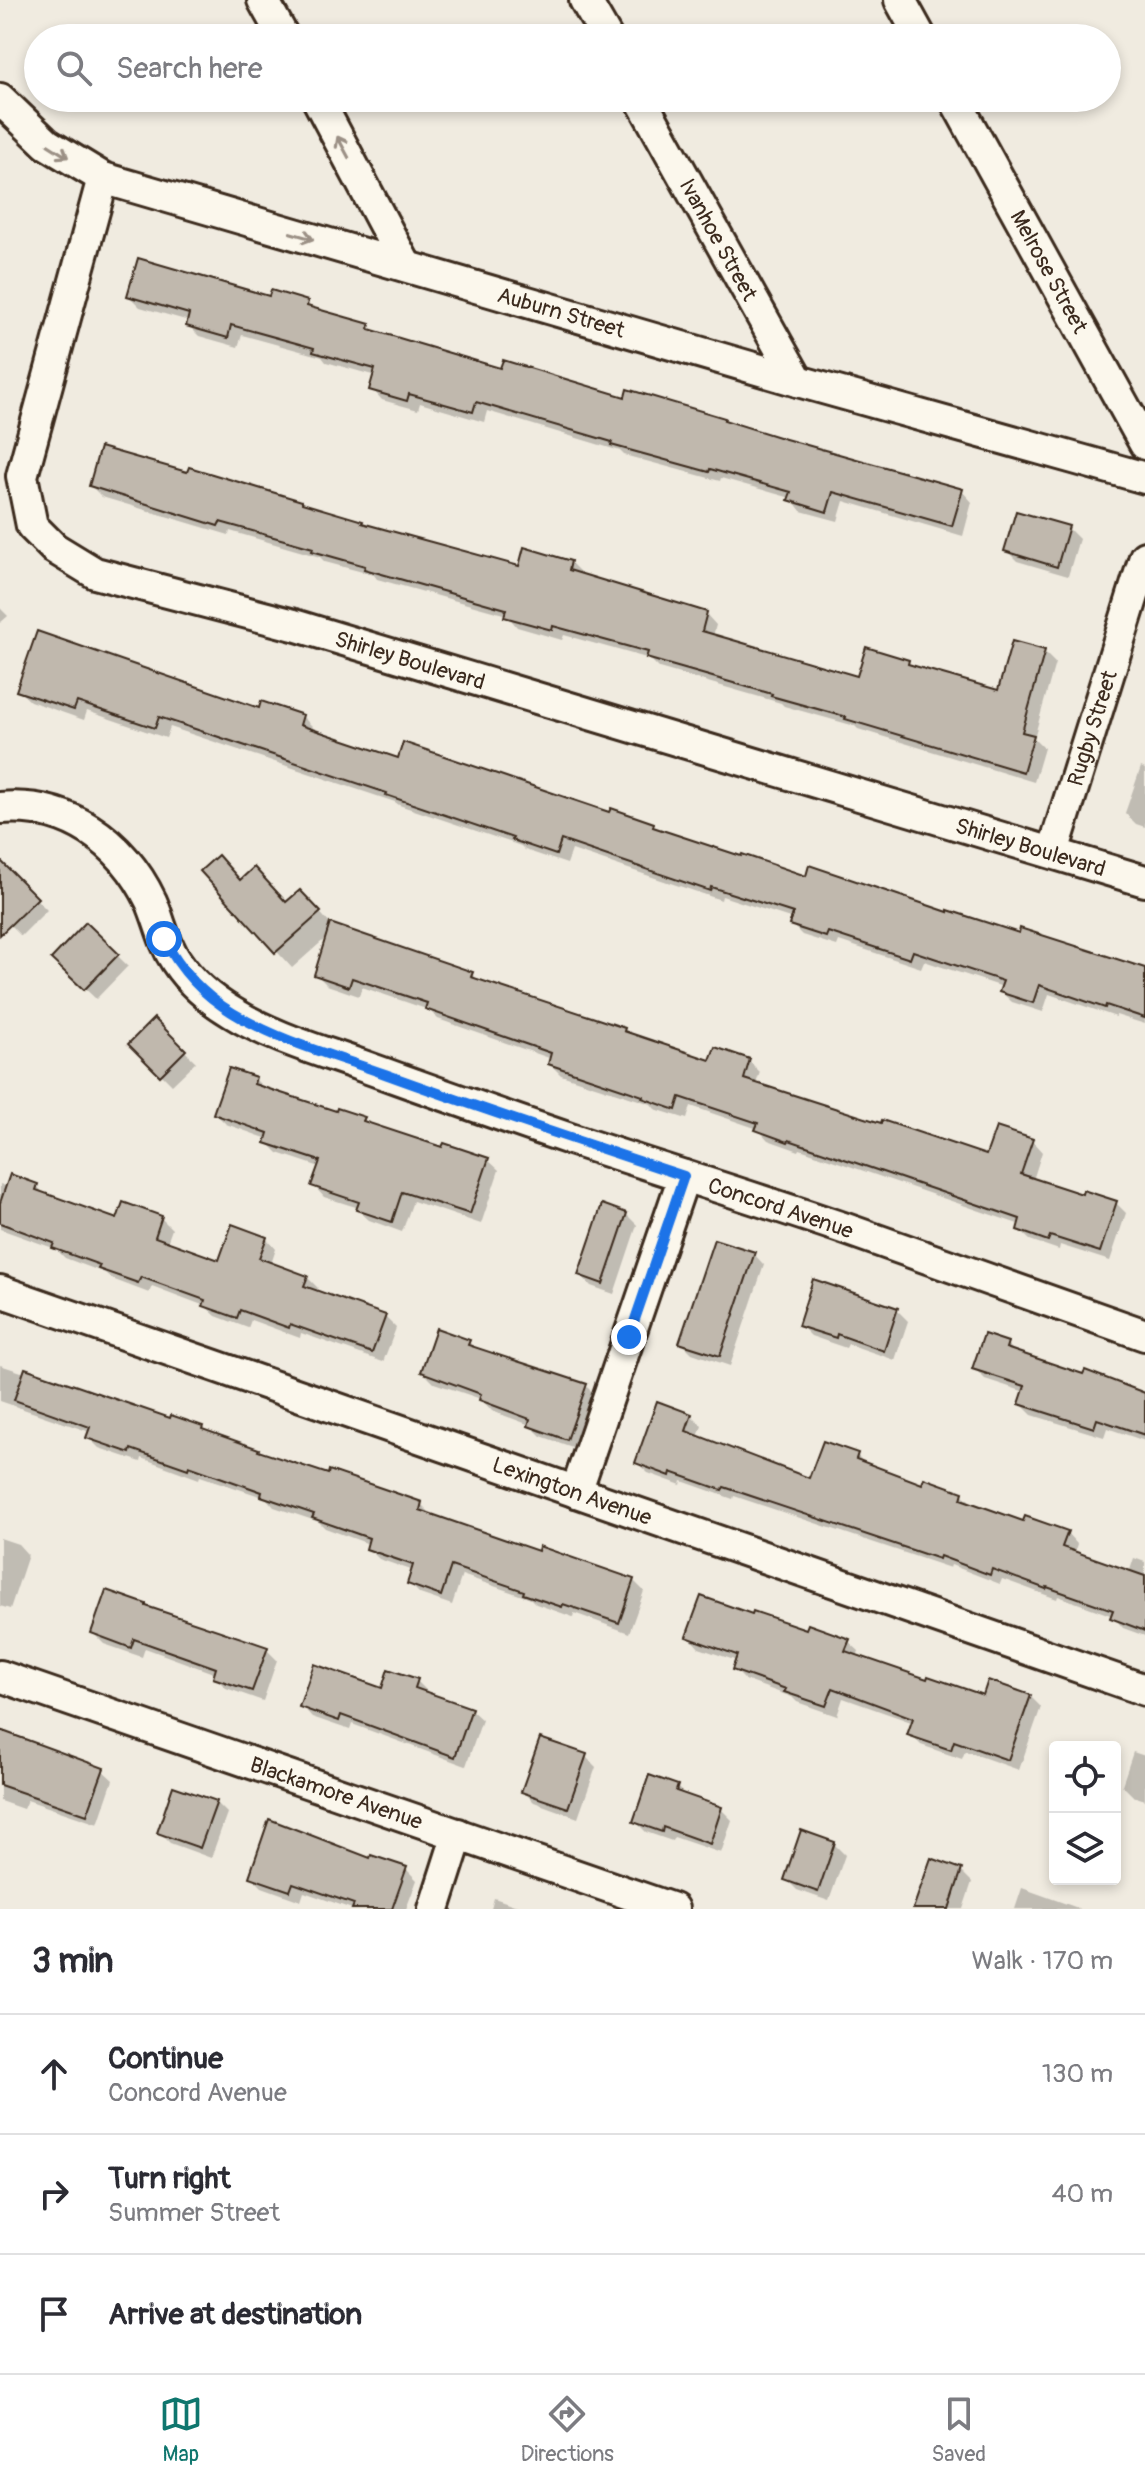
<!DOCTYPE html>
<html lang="en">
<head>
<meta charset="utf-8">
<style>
	:root { --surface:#fff; --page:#f2f2f3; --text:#2b2b33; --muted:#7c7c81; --line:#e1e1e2; --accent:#0f766e }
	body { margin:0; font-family:Pangolin,sans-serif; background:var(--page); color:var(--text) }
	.controls { position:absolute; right:24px; bottom:24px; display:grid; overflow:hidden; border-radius:8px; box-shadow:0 4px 12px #0003 }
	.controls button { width:72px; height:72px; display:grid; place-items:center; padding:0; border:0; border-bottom:2px solid var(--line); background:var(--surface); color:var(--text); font:40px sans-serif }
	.stop { position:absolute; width:24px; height:24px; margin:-18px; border:6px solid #1a73e8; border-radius:50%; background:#fff }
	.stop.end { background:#1a73e8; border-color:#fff; box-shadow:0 2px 8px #0008 }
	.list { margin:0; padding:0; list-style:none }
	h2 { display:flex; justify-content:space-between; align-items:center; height:104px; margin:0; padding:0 32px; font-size:34px }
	h2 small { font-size:26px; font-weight:400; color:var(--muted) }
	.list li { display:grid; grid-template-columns:52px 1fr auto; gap:24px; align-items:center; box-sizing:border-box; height:120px; padding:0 32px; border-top:2px solid var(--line) }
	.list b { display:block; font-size:30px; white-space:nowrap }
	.list p { margin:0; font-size:26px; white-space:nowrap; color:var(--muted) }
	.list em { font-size:26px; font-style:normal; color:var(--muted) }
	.icon { flex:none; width:44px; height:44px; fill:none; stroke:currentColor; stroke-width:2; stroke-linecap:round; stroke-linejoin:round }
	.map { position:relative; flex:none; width:1145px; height:1909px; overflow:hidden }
	.search { position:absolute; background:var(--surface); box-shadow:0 4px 12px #0003; left:24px; right:24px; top:24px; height:88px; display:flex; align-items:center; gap:20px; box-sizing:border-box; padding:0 28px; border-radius:44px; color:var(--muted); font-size:30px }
	.sheet { height:464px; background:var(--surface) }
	nav { display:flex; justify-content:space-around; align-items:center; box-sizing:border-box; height:112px; border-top:2px solid var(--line); background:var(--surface); font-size:22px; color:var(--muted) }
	nav a { display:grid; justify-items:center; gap:4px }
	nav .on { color:var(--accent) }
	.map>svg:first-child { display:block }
</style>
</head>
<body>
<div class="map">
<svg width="1145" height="1909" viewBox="0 0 1145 1909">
	<rect width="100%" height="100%" fill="#f0ebe0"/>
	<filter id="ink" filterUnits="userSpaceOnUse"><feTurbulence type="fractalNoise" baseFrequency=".0125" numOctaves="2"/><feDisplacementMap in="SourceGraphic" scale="16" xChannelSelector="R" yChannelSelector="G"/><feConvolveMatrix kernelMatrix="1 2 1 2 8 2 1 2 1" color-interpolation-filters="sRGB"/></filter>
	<g filter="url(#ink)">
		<g fill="#0003">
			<polygon points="129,296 270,299 307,303 314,310 369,326 376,333 502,371 724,420 727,423 962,491 972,502 963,536 844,501 838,521 801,511 791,498 721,478 720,481 624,455 620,451 487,411 484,422 420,403 418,410 382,400 372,389 376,376 326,362 322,357 242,335 238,347 199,336 188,325 189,321 140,307"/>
			<polygon points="91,486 304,506 362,523 365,526 520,568 570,562 581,573 580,576 706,614 716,625 713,636 859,679 908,662 915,668 999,693 1014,643 1044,652 1055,663 1034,738 1044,748 1034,782 858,729 855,726 784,706 781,703 659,668 650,659 564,635 562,640 517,627 507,615 377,579 374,575 325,562 320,557 230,531 229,535 102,497"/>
			<polygon points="1068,528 1079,539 1068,576 1017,561 1006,550"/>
			<polygon points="0,608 8,616 0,623"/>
			<polygon points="19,691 302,716 313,727 312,732 399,761 653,825 660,832 807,878 1145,970 1145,1024 1116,1015 1116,1017 1049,994 1043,1012 1012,1002 1001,992 1003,987 924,961 921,968 839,941 837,946 802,935 791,924 793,919 722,896 721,900 572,850 567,864 525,850 521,846 399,805 395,802 170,727 166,738 87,711 84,720 30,701"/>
			<polygon points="1141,767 1145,769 1145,827 1136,824 1125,813"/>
			<polygon points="0,863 47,910 21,936 0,915"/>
			<polygon points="203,871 241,882 287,904 316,908 332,926 472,974 480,982 624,1029 630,1036 712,1062 749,1061 760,1072 756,1084 988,1157 1032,1141 1042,1152 1033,1180 1083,1197 1116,1203 1126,1213 1110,1261 1060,1245 1059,1250 1030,1240 1019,1230 1021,1225 800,1149 799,1151 768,1140 758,1129 691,1106 687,1119 655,1109 651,1104 561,1075 550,1064 552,1059 438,1019 429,1010 362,987 359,996 327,985 316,974 328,936 292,968"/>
			<polygon points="86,925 128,966 96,999 54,959"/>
			<polygon points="154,1021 196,1062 172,1085 131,1044"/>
			<polygon points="255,1079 266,1090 338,1114 364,1119 370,1126 444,1149 488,1160 499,1170 481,1224 413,1201 402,1232 369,1220 358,1210 359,1208 324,1197 314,1186 320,1167 278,1153 267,1142 268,1139 226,1124 216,1114"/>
			<polygon points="0,1184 8,1187 37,1186 46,1196 118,1221 124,1204 161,1218 172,1229 167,1243 221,1262 266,1238 276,1249 271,1264 307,1277 318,1288 316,1292 385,1317 396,1328 383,1362 301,1333 300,1338 251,1320 248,1328 216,1316 205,1306 152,1286 149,1293 112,1279 105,1273 65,1258 56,1249 0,1229"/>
			<polygon points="626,1214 637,1225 614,1294 591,1286 581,1275"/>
			<polygon points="754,1254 764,1265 730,1366 692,1353 681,1342"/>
			<polygon points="897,1310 908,1321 895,1360 848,1344 846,1348 811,1336 800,1325"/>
			<polygon points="469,1342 477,1350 586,1386 597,1397 578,1449 541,1436 530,1425 492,1411 481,1399 434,1383 423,1372"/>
			<polygon points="1007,1344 1017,1354 1145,1395 1145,1441 1107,1428 1104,1437 1032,1415 1021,1404 1025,1392 985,1379 974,1368"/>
			<polygon points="0,1365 171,1421 202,1428 207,1433 258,1450 261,1454 421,1504 432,1515 539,1553 633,1580 644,1591 629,1633 574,1613 573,1617 536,1604 531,1599 462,1575 452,1605 420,1594 409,1583 414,1571 379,1559 368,1548 369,1544 325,1528 319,1522 274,1507 266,1498 200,1476 199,1479 142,1458 141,1462 99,1448 88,1437 90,1432 0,1401"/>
			<polygon points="691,1415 702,1426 698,1437 810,1480 857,1455 867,1466 923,1486 962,1494 973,1504 1024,1524 1067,1533 1077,1544 1074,1553 1129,1573 1134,1558 1145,1562 1145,1636 1123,1628 1113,1616 1058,1596 1057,1599 1002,1579 1000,1584 951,1565 950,1568 734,1496 733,1499 682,1481 681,1485 648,1473 637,1463"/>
			<polygon points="0,1538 18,1544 28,1555 10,1609 0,1606"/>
			<polygon points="807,1632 848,1641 859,1651 857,1657 984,1698 1030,1696 1041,1707 1019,1770 965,1751 962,1759 921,1745 910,1734 914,1723 843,1698 837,1716 797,1702 792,1697 745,1680 734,1669 737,1661 699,1648 689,1637"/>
			<polygon points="93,1633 266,1649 277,1660 263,1701 226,1688 215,1677 216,1674 145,1648 142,1657 104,1644"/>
			<polygon points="417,1681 428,1692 427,1694 471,1710 482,1720 466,1766 352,1724 350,1730 312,1717 302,1706 383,1690"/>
			<polygon points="0,1733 102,1770 113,1780 98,1824 27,1800 23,1809 0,1801"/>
			<polygon points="1133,1752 1145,1756 1145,1800 1133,1796 1122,1785"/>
			<polygon points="585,1756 596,1767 578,1818 534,1802 523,1791"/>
			<polygon points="677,1787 687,1797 721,1809 732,1820 721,1853 674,1837 672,1841 646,1832 635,1821"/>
			<polygon points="216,1802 227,1813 211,1858 170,1843 159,1832"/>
			<polygon points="802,1833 834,1844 845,1855 829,1901 797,1890 786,1879"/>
			<polygon points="371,1860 406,1869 417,1880 406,1909 352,1909 304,1892 301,1901 262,1887 251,1876"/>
			<polygon points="961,1871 972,1882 963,1909 915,1909"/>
			<polygon points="1022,1888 1078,1908 1079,1909 1015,1909"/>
			<polygon points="494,1898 526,1909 491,1909"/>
		</g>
		<g fill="#c0b8ad" stroke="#3b2a1e" stroke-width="2">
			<polygon points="138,258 269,296 271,290 308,301 307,306 370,324 369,329 500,368 503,360 625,397 627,389 725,418 724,420 782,438 963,489 952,526 833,492 827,512 788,500 791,492 710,469 709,472 611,445 612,442 476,402 473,412 409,394 407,401 369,390 375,369 313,352 314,348 231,325 228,338 186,326 189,314 127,296"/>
			<polygon points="100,447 187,472 189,467 302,501 302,503 363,521 362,523 519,566 524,547 571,561 569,570 707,612 702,631 857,676 866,647 909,660 908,664 998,690 1012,641 1045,650 1022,732 1034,735 1023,772 845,719 846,717 771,696 772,694 646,658 648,652 553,626 552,630 504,617 506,609 364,569 365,566 312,551 313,548 220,522 218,526 89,486"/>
			<polygon points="1016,511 1069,526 1057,567 1004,551"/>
			<polygon points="37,631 259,708 261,701 303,715 300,725 398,758 403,742 609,812 611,808 654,823 653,827 741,856 742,854 806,876 809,865 948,912 948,910 1019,933 1020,928 1145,968 1145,1018 1106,1005 1105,1008 1039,985 1033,1003 999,992 1003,981 913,951 910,959 828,932 826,937 789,925 793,913 711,887 710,891 561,840 556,855 512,840 513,838 386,795 387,793 159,717 155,728 77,702 74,710 16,691"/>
			<polygon points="218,855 240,880 254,867 286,902 300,890 321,912 275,953 200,871"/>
			<polygon points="0,860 38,898 0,935"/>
			<polygon points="86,922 119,954 84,990 51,959"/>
			<polygon points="330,923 473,972 471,977 625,1028 624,1031 710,1060 715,1047 750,1059 744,1079 881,1123 882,1120 986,1155 996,1127 1033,1139 1021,1174 1082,1194 1083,1190 1117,1201 1100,1252 1050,1236 1048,1241 1017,1230 1020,1219 789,1140 788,1142 755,1130 758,1123 680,1097 676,1110 642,1098 643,1096 548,1064 551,1053 425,1009 427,1003 352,978 349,987 314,975"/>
			<polygon points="154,1018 186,1050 160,1076 128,1044"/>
			<polygon points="229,1068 256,1077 254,1084 336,1111 337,1108 365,1117 363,1121 442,1147 444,1143 489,1158 470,1214 402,1192 392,1222 356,1210 359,1202 311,1186 320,1161 265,1143 268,1133 213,1114"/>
			<polygon points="10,1174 38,1184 36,1190 117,1219 123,1202 162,1216 155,1237 219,1260 232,1224 267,1237 259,1258 308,1276 304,1286 386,1315 372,1353 290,1324 289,1328 240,1310 237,1318 203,1306 205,1300 141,1277 138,1283 98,1269 100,1265 52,1248 54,1243 0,1223 0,1203"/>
			<polygon points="602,1204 627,1213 603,1284 578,1275"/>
			<polygon points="714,1239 755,1252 720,1356 679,1343"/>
			<polygon points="813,1279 898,1308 884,1351 837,1334 836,1338 798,1326"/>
			<polygon points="436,1328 470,1340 468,1345 587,1384 567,1440 528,1426 530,1419 479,1400 481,1394 421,1372"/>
			<polygon points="984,1334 1008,1342 1006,1348 1083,1374 1085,1370 1145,1393 1145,1435 1097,1419 1094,1428 1019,1404 1025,1386 972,1369"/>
			<polygon points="25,1368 170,1418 171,1415 203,1426 202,1429 259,1449 258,1451 328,1474 329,1470 422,1502 420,1510 538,1551 539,1546 634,1579 619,1623 563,1604 562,1607 523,1594 524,1591 451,1566 441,1596 407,1584 413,1565 366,1549 369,1538 312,1518 314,1514 261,1496 262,1492 189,1466 188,1469 131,1449 130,1453 86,1438 90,1427 14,1400"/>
			<polygon points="657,1401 692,1414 686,1431 809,1478 823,1441 858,1453 856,1459 922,1484 924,1478 963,1492 961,1499 1023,1521 1025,1516 1068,1531 1062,1547 1145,1576 1145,1631 1110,1618 1113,1610 1047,1587 1046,1589 992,1569 990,1575 940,1556 939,1559 724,1487 722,1490 671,1472 670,1476 635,1463"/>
			<polygon points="106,1590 146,1604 146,1606 268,1647 252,1691 213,1678 216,1668 134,1639 131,1648 91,1633"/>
			<polygon points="701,1596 752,1614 753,1611 806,1629 808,1624 850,1639 845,1651 927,1679 928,1676 983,1695 988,1680 1031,1695 1008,1760 954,1741 951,1750 907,1735 913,1718 833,1688 826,1706 784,1692 786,1689 732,1670 737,1655 686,1637"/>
			<polygon points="314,1664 382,1688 388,1669 418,1679 415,1688 472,1708 455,1757 341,1715 339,1721 299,1707"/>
			<polygon points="0,1730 104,1768 87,1815 0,1785"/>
			<polygon points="540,1738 587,1754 568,1808 521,1792"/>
			<polygon points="649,1775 678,1785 676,1791 722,1807 710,1844 663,1827 662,1832 633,1822"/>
			<polygon points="173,1786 217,1801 200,1848 157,1833"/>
			<polygon points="269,1819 370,1858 371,1855 407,1867 392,1909 352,1909 354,1904 293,1883 290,1891 249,1877"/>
			<polygon points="801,1830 835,1842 818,1892 784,1880"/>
			<polygon points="931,1858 962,1869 949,1909 913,1909"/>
		</g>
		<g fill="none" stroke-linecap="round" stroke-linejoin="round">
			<defs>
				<g id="minor">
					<polyline points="263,0 284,38"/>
					<polyline points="585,0 607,38"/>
					<polyline points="900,0 921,38"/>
					<polyline points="317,98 406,266"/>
					<path id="s1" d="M640,98L798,381"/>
					<path id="s2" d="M954,98L1145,444"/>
					<path id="s3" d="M0,99L47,144L103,178L798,381L1145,478"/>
					<path id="s4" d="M103,178L22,476L32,526L54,548L95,573L294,625L1145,881"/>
					<path id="s5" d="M0,808C67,802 122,841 151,901C160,921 163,942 176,961C190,982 211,1000 233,1013C272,1037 318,1050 360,1065C430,1090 499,1115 570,1139C661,1169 752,1197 843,1228C944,1263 1044,1300 1145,1335"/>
					<path id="s6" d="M1053,852L1145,557"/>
					<path id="s7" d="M0,1291L1145,1690"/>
					<polyline points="576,1492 684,1176"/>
					<path id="s8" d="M0,1676L673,1909"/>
					<polyline points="434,1909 458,1834"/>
				</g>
			</defs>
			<use href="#minor" stroke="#3b2a1e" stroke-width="36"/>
			<use href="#minor" stroke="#fbf7ec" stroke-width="30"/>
		</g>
		<defs><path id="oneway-shaft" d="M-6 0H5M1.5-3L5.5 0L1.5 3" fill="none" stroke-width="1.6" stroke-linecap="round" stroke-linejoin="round" transform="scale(2)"/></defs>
		<g stroke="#9b9085">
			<use href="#oneway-shaft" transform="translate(343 147) rotate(-118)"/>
			<use href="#oneway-shaft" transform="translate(58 151) rotate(32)"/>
			<use href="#oneway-shaft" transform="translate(302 236) rotate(16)"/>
		</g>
	</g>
	<g fill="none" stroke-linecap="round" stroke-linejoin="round" filter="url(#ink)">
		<path stroke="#1a73e8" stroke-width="10" d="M164,939C180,970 203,995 233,1013C279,1041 335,1056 385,1074C484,1110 584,1143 684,1176L629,1337"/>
	</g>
	<g text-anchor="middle" stroke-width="7" stroke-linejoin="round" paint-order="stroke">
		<g font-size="22" fill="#3b2a1e" stroke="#fbf7ec">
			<text dy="8" stroke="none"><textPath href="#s1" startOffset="162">Ivanhoe Street</textPath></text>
			<text dy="8" stroke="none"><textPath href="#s2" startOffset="198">Melrose Street</textPath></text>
			<text dy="8" stroke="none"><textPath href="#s3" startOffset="608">Auburn Street</textPath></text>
			<text dy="8" stroke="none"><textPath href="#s4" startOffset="766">Shirley Boulevard</textPath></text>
			<text dy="8" stroke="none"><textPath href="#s6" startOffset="130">Rugby Street</textPath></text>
			<text dy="8" stroke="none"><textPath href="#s4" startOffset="1414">Shirley Boulevard</textPath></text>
			<text dy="8" stroke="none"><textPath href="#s5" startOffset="914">Concord Avenue</textPath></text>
			<text dy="8" stroke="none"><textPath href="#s7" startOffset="606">Lexington Avenue</textPath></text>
			<text dy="8" stroke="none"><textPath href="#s8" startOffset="356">Blackamore Avenue</textPath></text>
		</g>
	</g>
</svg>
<div class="controls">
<button><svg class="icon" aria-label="locate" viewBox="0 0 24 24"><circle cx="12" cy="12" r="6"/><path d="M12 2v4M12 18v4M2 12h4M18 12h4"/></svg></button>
<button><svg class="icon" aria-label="layers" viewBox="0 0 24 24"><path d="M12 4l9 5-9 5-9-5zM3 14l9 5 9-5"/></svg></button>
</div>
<div class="stop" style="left:164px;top:939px"></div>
<div class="stop end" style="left:629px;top:1337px"></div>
<div class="search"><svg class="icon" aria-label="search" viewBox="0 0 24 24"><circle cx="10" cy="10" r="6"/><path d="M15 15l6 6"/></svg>Search here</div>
</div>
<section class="sheet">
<h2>3 min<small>Walk · 170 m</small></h2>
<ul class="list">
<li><svg class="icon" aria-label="ahead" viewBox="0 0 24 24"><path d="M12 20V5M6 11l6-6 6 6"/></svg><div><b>Continue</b><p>Concord Avenue</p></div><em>130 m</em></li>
<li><svg class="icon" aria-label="right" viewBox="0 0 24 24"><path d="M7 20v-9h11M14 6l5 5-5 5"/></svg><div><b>Turn right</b><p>Summer Street</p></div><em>40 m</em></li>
<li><svg class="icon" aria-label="arrive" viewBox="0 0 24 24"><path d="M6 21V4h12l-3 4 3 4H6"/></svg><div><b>Arrive at destination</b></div></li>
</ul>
</section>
<nav>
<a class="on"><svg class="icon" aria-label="map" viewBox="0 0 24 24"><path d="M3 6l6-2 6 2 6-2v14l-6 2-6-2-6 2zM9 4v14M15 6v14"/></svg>Map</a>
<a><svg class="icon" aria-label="directions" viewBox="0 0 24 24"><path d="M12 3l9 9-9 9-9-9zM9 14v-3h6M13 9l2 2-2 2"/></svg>Directions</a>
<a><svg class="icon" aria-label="saved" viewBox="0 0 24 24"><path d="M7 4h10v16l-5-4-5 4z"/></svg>Saved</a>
</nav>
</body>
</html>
